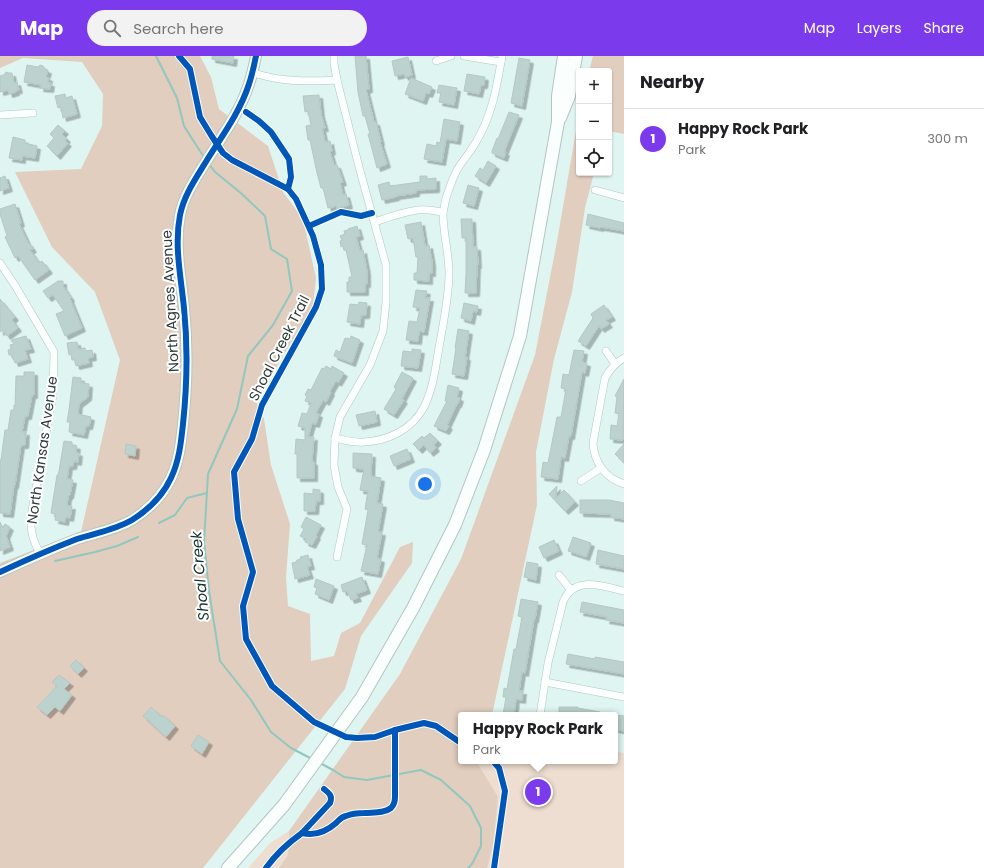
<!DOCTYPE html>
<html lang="en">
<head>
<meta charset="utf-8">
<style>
	:root { --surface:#fff; --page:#f2f2f2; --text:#202124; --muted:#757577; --line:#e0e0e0; --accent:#7c3aed }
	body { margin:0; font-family:Poppins,sans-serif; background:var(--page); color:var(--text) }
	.controls { position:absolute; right:12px; top:12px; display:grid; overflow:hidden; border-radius:4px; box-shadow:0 1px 3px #0004 }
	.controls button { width:36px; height:36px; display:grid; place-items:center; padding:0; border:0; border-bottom:1px solid var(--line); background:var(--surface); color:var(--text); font:20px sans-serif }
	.you { position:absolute; left:425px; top:428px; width:14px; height:14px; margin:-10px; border:3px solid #fff; border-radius:50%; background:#1a73e8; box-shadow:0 0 0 6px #1a73e833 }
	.badge { display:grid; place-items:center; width:26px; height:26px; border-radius:50%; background:var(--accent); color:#fff; font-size:13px; font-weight:700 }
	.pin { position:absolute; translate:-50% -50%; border:2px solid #fff; box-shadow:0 1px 4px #0006 }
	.popup { position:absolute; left:458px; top:656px; width:160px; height:52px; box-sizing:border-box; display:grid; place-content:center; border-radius:4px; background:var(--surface); filter:drop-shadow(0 1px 3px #0005); font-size:13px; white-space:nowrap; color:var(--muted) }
	.popup b { font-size:15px; color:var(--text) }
	.popup::after { content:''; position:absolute; left:50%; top:100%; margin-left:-8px; border:8px solid transparent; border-top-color:var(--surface) }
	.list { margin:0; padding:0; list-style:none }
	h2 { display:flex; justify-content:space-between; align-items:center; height:52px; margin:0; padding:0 16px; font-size:17px }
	h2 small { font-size:13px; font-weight:400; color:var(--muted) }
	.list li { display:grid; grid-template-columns:26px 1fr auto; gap:12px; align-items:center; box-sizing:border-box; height:60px; padding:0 16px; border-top:1px solid var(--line) }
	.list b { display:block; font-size:15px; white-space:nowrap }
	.list p { margin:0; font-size:13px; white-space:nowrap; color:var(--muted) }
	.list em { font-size:13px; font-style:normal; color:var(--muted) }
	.icon { flex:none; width:22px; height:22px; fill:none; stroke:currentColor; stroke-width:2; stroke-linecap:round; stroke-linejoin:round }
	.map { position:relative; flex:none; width:624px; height:812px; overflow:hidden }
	header { display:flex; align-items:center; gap:24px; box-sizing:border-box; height:56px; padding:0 20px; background:var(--accent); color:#fff }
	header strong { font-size:19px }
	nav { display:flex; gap:22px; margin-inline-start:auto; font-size:14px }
	.search { width:280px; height:36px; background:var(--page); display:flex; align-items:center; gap:10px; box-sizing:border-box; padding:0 14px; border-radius:22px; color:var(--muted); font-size:15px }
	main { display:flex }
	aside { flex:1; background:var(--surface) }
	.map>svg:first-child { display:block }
</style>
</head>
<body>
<header>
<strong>Map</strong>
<div class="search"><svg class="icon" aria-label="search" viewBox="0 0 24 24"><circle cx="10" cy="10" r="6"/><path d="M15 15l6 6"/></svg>Search here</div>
<nav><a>Map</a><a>Layers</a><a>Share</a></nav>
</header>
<main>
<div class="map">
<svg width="624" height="812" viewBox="0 0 624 812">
	<defs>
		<filter id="shadow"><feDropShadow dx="3.5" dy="3.5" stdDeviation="0" flood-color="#0004"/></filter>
	</defs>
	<rect width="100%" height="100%" fill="#dff5f1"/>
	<g fill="#eeded1">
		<polygon points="615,695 624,697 624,812 467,812 461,705 615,705"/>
		<polygon points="289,775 288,800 279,812 248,812 270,787"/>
	</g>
	<g fill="#e1cebf">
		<polygon points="0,0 200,0 211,21 219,53 268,90 283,136 303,163 316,222 313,250 256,345 264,363 271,409 290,468 286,521 288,550 310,558 311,605 334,600 341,577 360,567 400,491 413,486 412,507 361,580 345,633 203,812 0,812 0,507 81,476 120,304 95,236 52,191 15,116 81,113 102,70 103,38 82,6 23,2 0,12"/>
		<polygon points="593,0 624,0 624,78 609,75 609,15 589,15"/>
		<polygon points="579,57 579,117 594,117 585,152 572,236 554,303 536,396 537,449 492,659 461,659 461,705 479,705 478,708 498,741 493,789 487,812 279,812 288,799 289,775 400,618 461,503 535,299 558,180"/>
	</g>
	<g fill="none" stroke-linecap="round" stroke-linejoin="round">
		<g stroke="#91c7bf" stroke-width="2">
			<polyline points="156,0 177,42 184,70 196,89 204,101"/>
			<polyline points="209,108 215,116 242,138 265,160 271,193 287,203 292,235 273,269 248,300 237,353 208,418 204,486 209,535 220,605 251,644 271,676 291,692 312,703"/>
			<polyline points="159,467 175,459 187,442 207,437"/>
			<polyline points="55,505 95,496 117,490 138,481"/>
			<polyline points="320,707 333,714 344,721 367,724 421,714 441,724 470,750 481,772 481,790 472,808 468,812"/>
		</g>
	</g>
	<g fill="#bbd2ce" stroke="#b6c8c4" filter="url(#shadow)">
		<polygon points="212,0 234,0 233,7 212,3"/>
		<polygon points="355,0 366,0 369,33 366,34 374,66 376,66 381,86 380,86 387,108 377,112 368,78 370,78 365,60 363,60 358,36"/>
		<polygon points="408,1 412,19 405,21 404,18 395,20 392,5"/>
		<polygon points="519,2 530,4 522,50 511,47"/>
		<polygon points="27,9 38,11 40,9 43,10 46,14 48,14 46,21 49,22 48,27 51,27 50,33 40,32 41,29 24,26"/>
		<polygon points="6,16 9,17 12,17 14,27 17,26 19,34 16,34 16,36 9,38 8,34 0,36 0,20 4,19"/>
		<polygon points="467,18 485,21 484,29 481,29 479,38 464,35"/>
		<polygon points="411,22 432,31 429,38 426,37 423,45 405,38"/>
		<polygon points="439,29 457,32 454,49 439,46 441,37 437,37"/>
		<polygon points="65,38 66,42 72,40 77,58 63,62 61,51 58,52 55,40"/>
		<polygon points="319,39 321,58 325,72 322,72 325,86 330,85 332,95 330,96 334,109 337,109 343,126 340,127 343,139 346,138 349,149 337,153 336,150 328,152 323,132 321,132 317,117 310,84 308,84 306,70 311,69 308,55 305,56 303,40"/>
		<polygon points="509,56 519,59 504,96 506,96 504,102 492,97 492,95 497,82 498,83"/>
		<polygon points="444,63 460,66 457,85 446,83 442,106 424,103 427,88 436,90 437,86 440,87"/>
		<polygon points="58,69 65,75 62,78 67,83 65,85 68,87 57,100 47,90 54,82 50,78"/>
		<polygon points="13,81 25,84 25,87 37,90 35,102 22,100 22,104 9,102"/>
		<polygon points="488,105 496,110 486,127 475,120 480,112 483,114"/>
		<polygon points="5,120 9,132 0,135 0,122"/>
		<polygon points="420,120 427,120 427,123 436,122 436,133 416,134 416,137 396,140 396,141 382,144 378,129 389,126 390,130 420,126"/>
		<polygon points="468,129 479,132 474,150 463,147"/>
		<polygon points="15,148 21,167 19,168 28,187 29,187 33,193 30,194 39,207 42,205 49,214 35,224 18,200 15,202 5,181 7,180 0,158 0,153"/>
		<polygon points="588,158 624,167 624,175 601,171 600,172 586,169"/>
		<polygon points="461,163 472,163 473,191 477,191 478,209 477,209 476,237 465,237 466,218 466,182 462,182"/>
		<polygon points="421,166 425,190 429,189 432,206 432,217 429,217 429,225 414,224 414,217 417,217 418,201 416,201 413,182 408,183 405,169"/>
		<polygon points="357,170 360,180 356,181 360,195 363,194 367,215 367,228 365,228 365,236 347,236 347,226 349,226 349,221 352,221 346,194 344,194 343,190 341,191 340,185 342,184 340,180 345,178 344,175 348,174 348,173"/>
		<polygon points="58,225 63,225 63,230 71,242 70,243 82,272 65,280 56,258 64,255 53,239 48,242 43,235"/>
		<polygon points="416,234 427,235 425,242 430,242 424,276 419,275 418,285 406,284 409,265 417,266 420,252 413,251"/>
		<polygon points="0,243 15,261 12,264 18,272 7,280 3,274 0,276"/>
		<polygon points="359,246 367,247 366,259 361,259 360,268 347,266 350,248 358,249"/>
		<polygon points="464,247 478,250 477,256 473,255 471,265 461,262"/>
		<polygon points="604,249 612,261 606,264 609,268 601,273 599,270 586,290 578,285 593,262 591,258"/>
		<polygon points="458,273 469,275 465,301 467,301 464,320 452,318 456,292 455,292"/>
		<polygon points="26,280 31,293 25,294 28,303 15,307 12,299 9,299 8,294 11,293 10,289 14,288 11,284"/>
		<polygon points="351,280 360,284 352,307 334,300 336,294 340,296 345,282 350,283"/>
		<polygon points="77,286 78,293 85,292 86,295 92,294 93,301 88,302 89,307 76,310 75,304 72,304 71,298 69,299 67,287"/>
		<polygon points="412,293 421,294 418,312 401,310 403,295 412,296"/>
		<polygon points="574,294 584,295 582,306 587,307 585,317 582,316 571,380 569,380 565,402 561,401 558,423 541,421 543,406 548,407 557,361 561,361 566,333 561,332 563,318 569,319"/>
		<polygon points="326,310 331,313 332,310 344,317 338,327 336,325 330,335 331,336 326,346 323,344 316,357 319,358 316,368 312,367 308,381 314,381 312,405 314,406 314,422 297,422 297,398 295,398 296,383 305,384 305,372 298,370 302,357 307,358 311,347 305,345 307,340 305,339 308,333 311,334 322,312 324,313"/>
		<polygon points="24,316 34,316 34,339 32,339 28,360 25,360 22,376 26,376 25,389 21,389 15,429 14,429 10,458 0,457 0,404 1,404 5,374 8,374 11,354 14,354 14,349 15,350 16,320 24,320"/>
		<polygon points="402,316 413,322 402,343 404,344 394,359 384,353 396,333 394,331"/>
		<polygon points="73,321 81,322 81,327 89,328 88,341 79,348 78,358 91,361 89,370 86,370 84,379 69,376 70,366 67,366 69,354"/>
		<polygon points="624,323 623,384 610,383 611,369 617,370 619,358 615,357 617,341 615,340"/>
		<polygon points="448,329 459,332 457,341 460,342 458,348 457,348 447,369 449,370 446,375 434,370 447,345 445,345"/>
		<polygon points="375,355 377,366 359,370 356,359"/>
		<polygon points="430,377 438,385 434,389 436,392 430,397 424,389 419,394 413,388 422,380 424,382"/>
		<polygon points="64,385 72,386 72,389 77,390 76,396 79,397 78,406 74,405 73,410 69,410 67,423 73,424 70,439 68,441 67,450 72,450 70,462 66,461 65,466 55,464 56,458 51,457 57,419 58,419 59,415"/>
		<polygon points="126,388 136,390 135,400 125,398"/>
		<polygon points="624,388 624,407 615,398"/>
		<polygon points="407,393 411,403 394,410 390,400"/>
		<polygon points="353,397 372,398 371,420 381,422 377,447 383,448 378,476 382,476 377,502 381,503 378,518 361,515 367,489 362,488 368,454 365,453 368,435 360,434 364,413 353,412"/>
		<polygon points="557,430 556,442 564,434 575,446 565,455 549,438"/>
		<polygon points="313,433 320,434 320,445 316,445 315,455 304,455 304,437 313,438"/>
		<polygon points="580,444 609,444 624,447 624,463 611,461 611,458 580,457"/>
		<polygon points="306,461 321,469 316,479 317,480 312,489 305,486 306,483 300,480 304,473 301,471"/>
		<polygon points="0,466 3,472 5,468 10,471 6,480 10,491 0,495"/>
		<polygon points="573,481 591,487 586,501 568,495"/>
		<polygon points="554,484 559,495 544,502 539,491"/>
		<polygon points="598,494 624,500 624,513 596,508"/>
		<polygon points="308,499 311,510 307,511 310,519 295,523 292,507 296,506 297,504 301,503 300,501"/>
		<polygon points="527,506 538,508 536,524 524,521"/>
		<polygon points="362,521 367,534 356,538 358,542 351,544 347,535 343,536 341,529"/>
		<polygon points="316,523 334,530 329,544 315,538 317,532 314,531"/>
		<polygon points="521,543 538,546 535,563 534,563 525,617 522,616 519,635 523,635 522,644 516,643 514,659 503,659 506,641 503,641 504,632 507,633 514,593 516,593 522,561 518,560"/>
		<polygon points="582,546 624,554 624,567 606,564 607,561 580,556"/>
		<polygon points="568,598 595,603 595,601 624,606 624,618 566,608"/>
		<polygon points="76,604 84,612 78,618 70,610"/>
		<polygon points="59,619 70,627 64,633 72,639 60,655 55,651 47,659 37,651 57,630 52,626"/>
		<polygon points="151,651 162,661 163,659 175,670 166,681 143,660"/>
		<polygon points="559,651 578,651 578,652 600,656 600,659 559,659"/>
		<polygon points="615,659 624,660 624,675 615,673"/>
		<polygon points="198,679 209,686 202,698 191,690"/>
	</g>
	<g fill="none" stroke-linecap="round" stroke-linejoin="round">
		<defs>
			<g id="street">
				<polyline points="334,0 334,7 337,24 359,111 386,209 386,246 383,275 370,309 340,361 335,382 334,409 338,431 347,453 337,501"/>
				<polyline points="464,0 501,6"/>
				<polyline points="436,5 451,0"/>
				<path d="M252,17C262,19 271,22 280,23C299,26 319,25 337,24"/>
				<polyline points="0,59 33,57"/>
				<polyline points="595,134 624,142"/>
				<path d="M375,166C389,161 403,156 418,154C426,153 435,155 443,156"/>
				<path d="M0,207L16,231L54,296L53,339L31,460C30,473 33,486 40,497"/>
				<polyline points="606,295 615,308"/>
				<path d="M624,302C615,307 610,313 605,322L593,387C594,406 605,422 624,428"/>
				<path d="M335,382C344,384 354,387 364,386C388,385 413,373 424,351C434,331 436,307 440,286C444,263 449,240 449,217C449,197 443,177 443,157C444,152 445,147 446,142C449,133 452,124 456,116C461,106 470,97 476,86C492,60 497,30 502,0"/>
				<polyline points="581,425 601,412"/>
				<polyline points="559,519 571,534"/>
				<polyline points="545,626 624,641"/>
				<path d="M540,659L548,607L563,546C574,519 602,530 624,535"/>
			</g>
			<path id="secondary" d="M0,516C26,504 51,493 77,483C96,477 115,474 132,464C148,454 163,439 171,422C179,405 181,387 183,368C187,330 188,291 184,252C181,221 174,190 180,159C184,139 196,122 207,104C222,80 240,56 249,28C252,19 254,10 256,0"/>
			<g id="primary">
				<polyline points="560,62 569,40 576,0"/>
				<polyline points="228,812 284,749 362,641 413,552 455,469 484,394 520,280 558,66 558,40 564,0"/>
			</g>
		</defs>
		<use href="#street" stroke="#b4c5c2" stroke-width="8"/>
		<use href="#secondary" stroke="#b4c5c2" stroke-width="12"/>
		<use href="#primary" stroke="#b4c5c2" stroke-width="14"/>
		<use href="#street" stroke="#fafefd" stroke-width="7"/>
		<use href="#secondary" stroke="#fafefd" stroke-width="10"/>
		<use href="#primary" stroke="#fafefd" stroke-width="12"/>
		<defs>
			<g id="cycleway">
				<polyline points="179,0 190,13 200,61 211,79 223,97 232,104 288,133 296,143 313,180 321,209 322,233 316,251 262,349 252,383 234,416 238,463 253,516 243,550 246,583 272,630 314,666 346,681 357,682 375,681 395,674 424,667 436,670 461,687"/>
				<polyline points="246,56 259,65 271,76 289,103 291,121 288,133"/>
				<polyline points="309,170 341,156 361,160 372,157"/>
				<path d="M0,516C26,504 51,493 77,483C96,477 115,474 132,464C148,454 163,439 171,422C179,405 181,387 183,368C187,330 188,291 184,252C181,221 174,190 180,159C184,139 196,122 207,104C222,80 240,56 249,28C252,19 254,10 256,0"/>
				<polyline points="493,705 499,712 505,735 494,812"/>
				<path d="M302,777L330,747C333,740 329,737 324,733"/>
				<path d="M266,812C276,798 288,787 302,777C315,780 326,776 336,767C339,764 341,761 346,760C351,758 358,757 364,757C373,756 383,758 391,752C394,749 395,745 395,741V674"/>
			</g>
		</defs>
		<use href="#cycleway" stroke="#fff" stroke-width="8"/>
		<use href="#cycleway" stroke="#0057b8" stroke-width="6"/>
	</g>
	<g text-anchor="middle" stroke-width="4" stroke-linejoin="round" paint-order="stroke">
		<g font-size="14" fill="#2d3c3a" stroke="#fff">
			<text transform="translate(170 245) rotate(-93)" y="5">North Agnes Avenue</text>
			<text transform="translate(279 292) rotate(-63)" y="5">Shoal Creek Trail</text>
			<text transform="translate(42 394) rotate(-82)" y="5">North Kansas Avenue</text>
		</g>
		<g font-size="15" font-style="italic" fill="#133430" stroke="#fff">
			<text transform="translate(200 520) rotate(-95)" y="5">Shoal Creek</text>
		</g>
	</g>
</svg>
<div class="controls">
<button>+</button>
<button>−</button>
<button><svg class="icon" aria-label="locate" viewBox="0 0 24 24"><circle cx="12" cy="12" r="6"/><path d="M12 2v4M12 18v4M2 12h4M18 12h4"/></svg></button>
</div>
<div class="you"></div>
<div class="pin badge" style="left:538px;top:736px">1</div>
<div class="popup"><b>Happy Rock Park</b>Park</div>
</div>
<aside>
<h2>Nearby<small></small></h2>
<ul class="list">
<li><span class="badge">1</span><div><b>Happy Rock Park</b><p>Park</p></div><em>300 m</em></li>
</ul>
</aside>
</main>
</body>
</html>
